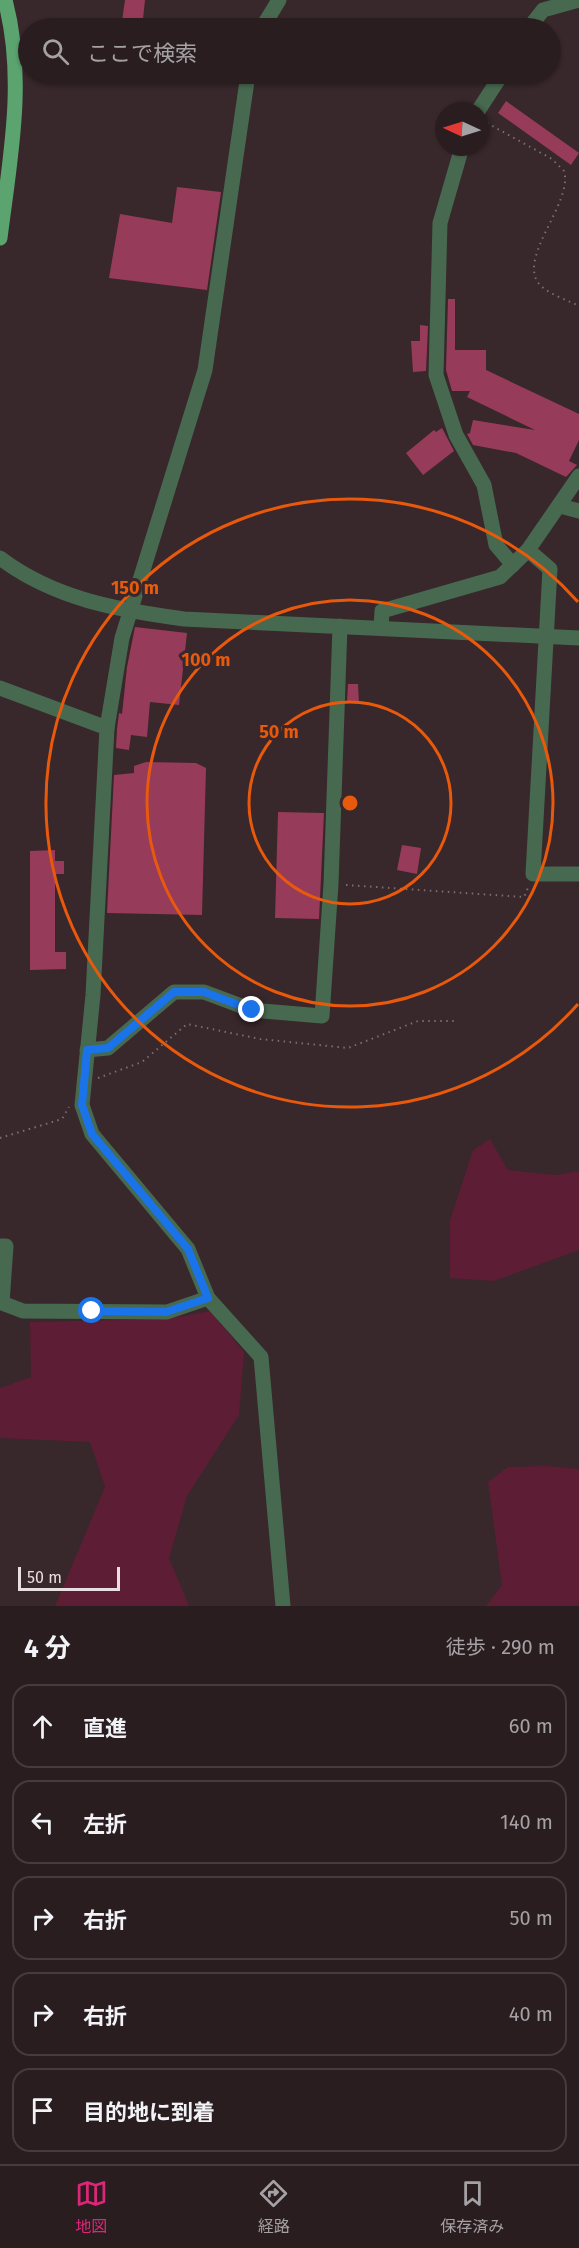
<!DOCTYPE html>
<html lang="ja">
<head>
<meta charset="utf-8">
<style>
	:root { --surface:#2a1d20; --page:#322629; --text:#f1f3f6; --muted:#a5a2a5; --line:#463b3e; --accent:#db2777 }
	body { margin:0; font-family:"Fira Sans","Noto Sans JP",sans-serif; background:var(--page); color:var(--text) }
	.compass { position:absolute; left:435px; top:102px; width:54px; height:54px; border-radius:50%; background:var(--surface); box-shadow:0 2px 4px #0004; rotate:274deg }
	.scale { position:absolute; left:18px; bottom:15px; width:102px; box-sizing:border-box; padding-left:6px; border:3px solid #e9dee0; border-top:0; font-size:16px; line-height:21px; white-space:nowrap; color:#e9dee0; -webkit-text-stroke:4px #38272b; paint-order:stroke }
	.stop { position:absolute; width:18px; height:18px; margin:-14px; border:4px solid #1a73e8; border-radius:50%; background:#fff }
	.stop.end { background:#1a73e8; border-color:#fff; box-shadow:0 2px 6px #0008 }
	.list { margin:0; padding:0; list-style:none }
	h2 { display:flex; justify-content:space-between; align-items:center; height:78px; margin:0; padding:0 24px; font-size:26px }
	h2 small { font-size:20px; font-weight:400; color:var(--muted) }
	.list li { display:grid; grid-template-columns:39px 1fr auto; gap:18px; align-items:center; box-sizing:border-box; height:84px; margin:0 12px 12px; padding:0 12px; border:2px solid var(--line); border-radius:18px }
	.list b { display:block; font-size:22px; white-space:nowrap }
	.list em { font-size:20px; font-style:normal; color:var(--muted) }
	.icon { flex:none; width:33px; height:33px; fill:none; stroke:currentColor; stroke-width:2; stroke-linecap:round; stroke-linejoin:round }
	.map { position:relative; flex:none; width:579px; height:1606px; overflow:hidden }
	.search { position:absolute; background:var(--surface); box-shadow:0 2px 4px #0004; left:18px; right:18px; top:18px; height:66px; display:flex; align-items:center; gap:15px; box-sizing:border-box; padding:0 21px; border-radius:33px; color:var(--muted); font-size:22px }
	.sheet { height:558px; background:var(--surface) }
	nav { display:flex; justify-content:space-around; align-items:center; box-sizing:border-box; height:84px; border-top:2px solid var(--line); background:var(--surface); font-size:16px; color:var(--muted) }
	nav a { display:grid; justify-items:center; gap:3px }
	nav .on { color:var(--accent) }
	.map>svg:first-child { display:block }
</style>
</head>
<body>
<div class="map">
<svg width="579" height="1606" viewBox="0 0 579 1606">
	<rect width="100%" height="100%" fill="#38272b"/>
	<g fill="#5d1d34">
		<polygon points="490,1139 508,1170 555,1175 579,1171 579,1250 494,1281 450,1278 450,1220 473,1150"/>
		<polygon points="210,1311 244,1352 239,1415 187,1496 169,1558 189,1606 55,1606 105,1487 90,1442 0,1438 0,1388 31,1377 30,1322 166,1319"/>
		<polygon points="545,1466 579,1469 579,1606 486,1606 502,1585 488,1482 508,1467"/>
	</g>
	<g fill="#973b5a">
		<polygon points="125,0 145,0 142,28 121,28"/>
		<polygon points="506,101 579,153 571,165 498,113"/>
		<polygon points="177,187 221,192 207,290 109,278 120,214 172,223"/>
		<polygon points="448,299 455,299 455,350 486,350 486,370 579,414 579,440 569,461 577,465 566,477 516,453 473,445 467,434 470,433 473,420 535,430 467,397 470,391 452,391 446,370"/>
		<polygon points="420,325 428,326 426,371 413,372 411,341 420,341"/>
		<polygon points="442,428 454,451 423,475 406,453 434,430 436,432"/>
		<polygon points="135,627 187,633 179,705 150,702 147,737 131,735 129,750 116,748 117,729 119,713 122,714 127,667"/>
		<polygon points="348,684 358,684 359,703 347,703"/>
		<polygon points="146,762 196,763 206,768 202,915 107,913 114,775 134,773 134,766"/>
		<polygon points="278,812 324,813 319,919 275,918"/>
		<polygon points="402,845 421,848 417,874 397,870"/>
		<polygon points="55,850 55,861 64,861 64,874 55,874 55,952 66,952 66,969 30,970 30,851"/>
	</g>
	<g fill="none" stroke-linecap="round" stroke-linejoin="round">
		<g stroke="#7c6e71" stroke-width="2" stroke-dasharray="1.5 4.5" stroke-linecap="butt">
			<path d="M487,123L552,159L564,171C574,203 514,260 541,286C551,295 567,300 579,306"/>
			<polyline points="346,885 524,897 528,888"/>
			<polyline points="98,1078 142,1062 187,1024 260,1039 348,1048 418,1021 454,1021"/>
			<polyline points="0,1138 62,1119 69,1107"/>
		</g>
		<g stroke="#47694f" stroke-width="15">
			<polyline points="262,28 279,0"/>
			<polyline points="529,28 543,10 579,0"/>
			<polyline points="248,74 205,370 122,638 107,728 93,995 82,1105 92,1134 188,1249 208,1298 261,1357 283,1606"/>
			<polyline points="478,111 502,74"/>
			<polyline points="462,147 440,223 436,375 456,435 484,485 496,545 513,565"/>
			<polyline points="560,506 579,511"/>
			<polyline points="528,550 550,569 533,874 579,874"/>
			<path d="M0,558C54,599 118,610 184,619L579,638"/>
			<polyline points="381,628 382,611 500,577 528,550 579,476"/>
			<polyline points="0,688 107,728"/>
			<polyline points="87,1050 108,1048 174,992 204,992 252,1010 322,1016 331,884 340,626"/>
			<polyline points="0,1246 6,1246 2,1303 23,1311 167,1312 208,1298"/>
		</g>
		<path stroke="#5ba46f" stroke-width="15" d="M0,238C10,159 26,78 5,0"/>
	</g>
	<g fill="none" stroke-linecap="round" stroke-linejoin="round">
		<polyline stroke="#1a73e8" stroke-width="8" points="92,1311 166,1312 208,1298 188,1249 92,1134 82,1105 87,1050 108,1048 174,992 204,992 252,1010"/>
	</g>
	<g fill="none" stroke="#e8590c" stroke-width="3">
		<circle cx="350" cy="803" r="101"/>
		<circle cx="350" cy="803" r="203"/>
		<path d="M578 1004A304 304 0 1 1 578 602"/>
	</g>
	<circle cx="350" cy="803" r="9" fill="#e8590c" stroke="#38272b" stroke-width="3"/>
	<g font-size="18" text-anchor="middle" font-weight="bold" fill="#e8590c" stroke="#38272b" stroke-width="6" stroke-linejoin="round" paint-order="stroke">
		<text x="135" y="594">150 m</text>
		<text x="206" y="666">100 m</text>
		<text x="279" y="738">50 m</text>
	</g>
</svg>
<svg class="compass" viewBox="-18 -18 36 36"><path d="M0-13l5 13h-10z" fill="#e53935"/><path d="M0 13l5-13h-10z" fill="#a5a2a5"/></svg>
<div class="scale">50 m</div>
<div class="stop" style="left:92px;top:1311px"></div>
<div class="stop end" style="left:252px;top:1010px"></div>
<div class="search"><svg class="icon" aria-label="search" viewBox="0 0 24 24"><circle cx="10" cy="10" r="6"/><path d="M15 15l6 6"/></svg>ここで検索</div>
</div>
<section class="sheet">
<h2>4 分<small>徒歩 · 290 m</small></h2>
<ul class="list">
<li><svg class="icon" aria-label="ahead" viewBox="0 0 24 24"><path d="M12 20V5M6 11l6-6 6 6"/></svg><div><b>直進</b></div><em>60 m</em></li>
<li><svg class="icon" aria-label="left" viewBox="0 0 24 24"><path d="M17 20v-9H6M10 6l-5 5 5 5"/></svg><div><b>左折</b></div><em>140 m</em></li>
<li><svg class="icon" aria-label="right" viewBox="0 0 24 24"><path d="M7 20v-9h11M14 6l5 5-5 5"/></svg><div><b>右折</b></div><em>50 m</em></li>
<li><svg class="icon" aria-label="right" viewBox="0 0 24 24"><path d="M7 20v-9h11M14 6l5 5-5 5"/></svg><div><b>右折</b></div><em>40 m</em></li>
<li><svg class="icon" aria-label="arrive" viewBox="0 0 24 24"><path d="M6 21V4h12l-3 4 3 4H6"/></svg><div><b>目的地に到着</b></div></li>
</ul>
</section>
<nav>
<a class="on"><svg class="icon" aria-label="map" viewBox="0 0 24 24"><path d="M3 6l6-2 6 2 6-2v14l-6 2-6-2-6 2zM9 4v14M15 6v14"/></svg>地図</a>
<a><svg class="icon" aria-label="directions" viewBox="0 0 24 24"><path d="M12 3l9 9-9 9-9-9zM9 14v-3h6M13 9l2 2-2 2"/></svg>経路</a>
<a><svg class="icon" aria-label="saved" viewBox="0 0 24 24"><path d="M7 4h10v16l-5-4-5 4z"/></svg>保存済み</a>
</nav>
</body>
</html>
